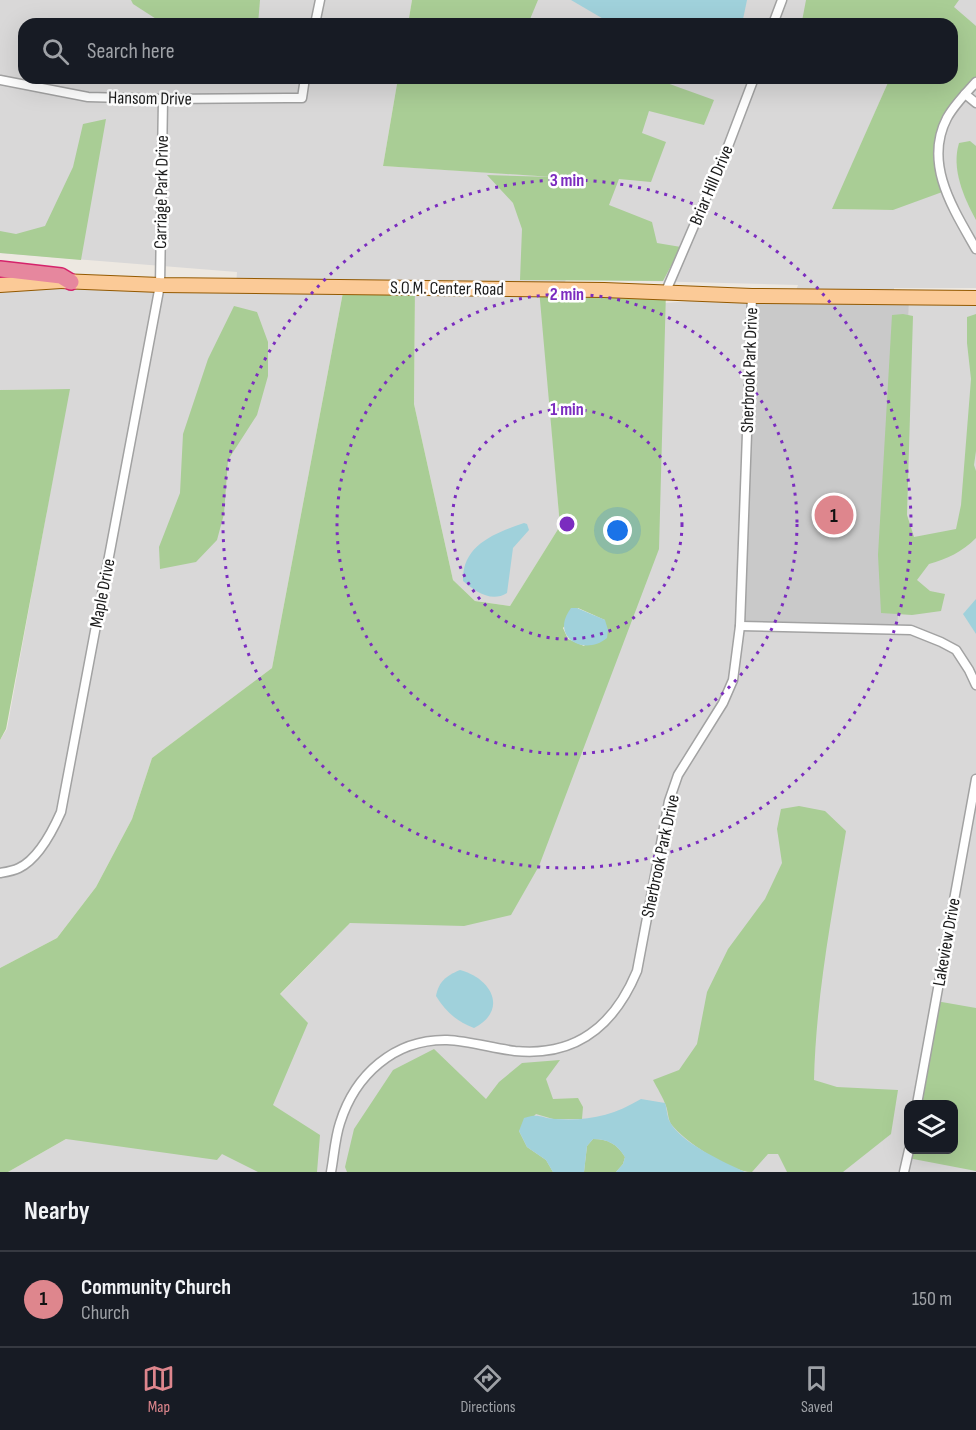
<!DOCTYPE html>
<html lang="en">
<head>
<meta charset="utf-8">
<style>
	:root { --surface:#171b24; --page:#242831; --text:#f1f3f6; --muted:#9ea1a6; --line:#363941; --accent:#de868d }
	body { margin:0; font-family:"Sofia Sans Condensed",sans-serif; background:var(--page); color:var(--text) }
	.controls { position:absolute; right:18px; bottom:18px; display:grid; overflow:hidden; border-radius:12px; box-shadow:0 6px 24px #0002 }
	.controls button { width:54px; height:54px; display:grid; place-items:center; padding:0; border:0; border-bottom:2px solid var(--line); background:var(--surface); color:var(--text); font:30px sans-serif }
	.you { position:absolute; left:618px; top:531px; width:21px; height:21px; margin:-15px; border:4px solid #fff; border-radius:50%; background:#1a73e8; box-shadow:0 0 0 9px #1a73e833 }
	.badge { display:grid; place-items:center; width:39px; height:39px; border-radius:50%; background:var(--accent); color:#111; font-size:20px; font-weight:700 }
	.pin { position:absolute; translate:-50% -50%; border:3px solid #fff; box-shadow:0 2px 6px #0006 }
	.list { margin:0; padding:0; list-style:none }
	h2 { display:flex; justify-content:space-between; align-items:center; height:78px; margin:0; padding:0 24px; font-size:26px }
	h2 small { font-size:20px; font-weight:400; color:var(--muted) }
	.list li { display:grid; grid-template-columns:39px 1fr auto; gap:18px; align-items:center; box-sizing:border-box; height:96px; padding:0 24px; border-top:2px solid var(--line) }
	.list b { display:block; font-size:22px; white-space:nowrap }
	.list p { margin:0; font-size:20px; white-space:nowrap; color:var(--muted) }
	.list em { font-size:20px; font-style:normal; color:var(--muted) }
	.icon { flex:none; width:33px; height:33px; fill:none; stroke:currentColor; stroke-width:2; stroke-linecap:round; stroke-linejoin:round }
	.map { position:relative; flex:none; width:976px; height:1172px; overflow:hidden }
	.search { position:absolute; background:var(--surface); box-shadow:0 6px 24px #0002; left:18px; right:18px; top:18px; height:66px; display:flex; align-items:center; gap:15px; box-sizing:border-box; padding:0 21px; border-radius:18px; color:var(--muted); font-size:22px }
	.sheet { height:174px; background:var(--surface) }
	nav { display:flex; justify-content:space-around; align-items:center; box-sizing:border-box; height:84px; border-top:2px solid var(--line); background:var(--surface); font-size:16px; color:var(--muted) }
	nav a { display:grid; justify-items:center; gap:3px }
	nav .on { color:var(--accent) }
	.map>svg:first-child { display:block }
</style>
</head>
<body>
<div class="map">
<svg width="976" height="1172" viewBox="0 0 976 1172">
	<rect width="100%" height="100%" fill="#ede8e1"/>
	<g fill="#d9d8d8" fill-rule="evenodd">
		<polygon points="0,0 412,0 408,24 24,24 24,78 398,78 383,166 594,179 617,98 581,78 890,78 833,209 893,210 952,78 952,24 483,24 440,0 976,0 976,288 894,288 894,297 794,296 798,285 566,279 563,289 540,289 560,526 510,606 475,601 453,580 414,404 415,288 344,287 272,668 152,758 132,819 96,887 57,938 0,968 0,740 7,729 69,389 0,390 0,285 236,285 237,272 0,253"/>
		<path d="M752,296L903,546L909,297L976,298V1172H8L230,1046L382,890L539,866L665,303ZM908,1104H954V1150H908Z"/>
	</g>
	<polygon fill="#c9c9c9" points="752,296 909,297 903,546 897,629 740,626"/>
	<g fill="#a9cd95" fill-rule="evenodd">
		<polygon points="131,0 260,0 258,24 164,24 133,4"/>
		<polygon points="412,0 538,0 528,24 408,24"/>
		<path d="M806,0H959L954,7L976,26V82L947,119L940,141L945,191L893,210L832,209L890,78H952V24H904V20C886,20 866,18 848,20C832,22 817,28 802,21Z"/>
		<polygon points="398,78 653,78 714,100 704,125 649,111 642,133 666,142 651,182 619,179 609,205 652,222 657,243 681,247 663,281 520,280 522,229 513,203 487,175 553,177 383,166"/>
		<polygon points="106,119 81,260 0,253 0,231 16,234 45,226 73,167 83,124"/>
		<path d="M970,141L976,146V220C964,198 951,169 959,143Z"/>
		<path d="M344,287L415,288L414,404L453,580L475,601L510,606L560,526L539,289L666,291L659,549L539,866L511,915L464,926L350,923L280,994L308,1023L273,1105L320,1135L317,1172H258L222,1154L217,1160L66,1139L8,1172H0V968L57,938L96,887L132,819L152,758L272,668ZM578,608L605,620L584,646L568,639L563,628Z"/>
		<polygon points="234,306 257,312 268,342 268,376 257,415 228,460 224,514 217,540 196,562 160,569 159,547 180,493 183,434 208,359"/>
		<path d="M903,314L913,316L907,515L914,537L956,529L961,505L971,379L967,343V317L976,314V451L974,465L976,471V538C962,552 947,559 929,564L917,580L930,591L945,594L941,611L912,615L881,613L878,555L892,315Z"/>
		<polygon points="70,389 6,729 0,740 0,390"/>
		<path d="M799,806L825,811L846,831C832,914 816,996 814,1080L837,1087L898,1090L891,1134L843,1172H787L778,1154H768L752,1172C730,1172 684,1141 671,1124C668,1119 668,1111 666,1106C663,1097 657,1088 653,1080L679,1070L697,1044L707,992L728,949L765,899L782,863L777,829L781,809Z"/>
		<polygon points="936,1001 976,1008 976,1171 908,1158 909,1150 954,1150 954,1104 917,1104"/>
		<polygon points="434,1049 486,1099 499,1082 522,1063 560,1060 546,1079 553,1099 578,1098 583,1107 582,1119 553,1119 536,1114 519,1131 527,1147 546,1160 553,1172 347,1172 345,1167 354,1129 393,1070"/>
		<path d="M593,1139C608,1139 617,1144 625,1157L623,1164L616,1172H584L587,1146Z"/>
	</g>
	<g fill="#a0d1db">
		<polygon points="571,0 747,0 742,24 612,24"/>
		<path d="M524,523L527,524L529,530L513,548L507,593C491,603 475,591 463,581C462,545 495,533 524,523Z"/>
		<polygon points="976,599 976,634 963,614"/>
		<path d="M571,608H577L605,620L608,630L607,638C584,657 549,637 571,608Z"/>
		<path d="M460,970C491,978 509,1010 474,1028C457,1022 445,1011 436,996C439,981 446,976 460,970Z"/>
		<path d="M641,1099L665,1103C667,1109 667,1117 670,1122C681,1143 724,1162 745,1172H616L623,1164L625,1157C617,1144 608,1139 593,1139L587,1146L584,1172H553L546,1160L527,1147L519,1131L524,1118C540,1113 540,1118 555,1119C589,1121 612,1116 641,1099Z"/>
	</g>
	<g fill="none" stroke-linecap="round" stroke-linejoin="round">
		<defs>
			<g id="minor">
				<polyline points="315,24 320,0"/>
				<polyline points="773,24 782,0"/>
				<polyline points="0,80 88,97 163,99 287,98 302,98 305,78"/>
				<path d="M976,82C966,93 954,105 947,118C923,164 954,210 976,249"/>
				<polyline points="965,94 976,103"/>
				<polyline points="666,291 727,149 754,78"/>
				<polyline points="740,626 911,630 941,642 956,650 969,670 976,685"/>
				<path d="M0,873C6,872 13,871 19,868C38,859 53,830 61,812L160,285L163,99"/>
				<polyline points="917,1104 976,779"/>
				<path d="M331,1172C334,1156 335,1138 340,1123C355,1075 394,1039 447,1040C469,1041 492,1048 515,1051C576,1057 614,1026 637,971L669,801L678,775L723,703L733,680L740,626L752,296"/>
				<polyline points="904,1172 909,1150"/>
			</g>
			<g id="primary">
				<polyline points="60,281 160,285 604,290 752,296 976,298"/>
				<polyline points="0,285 61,281"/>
			</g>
			<polyline id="motorway" points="0,269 61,276 71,282"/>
		</defs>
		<use href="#minor" stroke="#a2a2a2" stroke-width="11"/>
		<use href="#primary" stroke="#935900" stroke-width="16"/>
		<use href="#motorway" stroke="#d5236b" stroke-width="18"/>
		<use href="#minor" stroke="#fff" stroke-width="8"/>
		<use href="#primary" stroke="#fbca97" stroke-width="14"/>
		<use href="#motorway" stroke="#e6879e" stroke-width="15"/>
	</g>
	<g fill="none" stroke="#7b2cbf" stroke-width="3" stroke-dasharray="3 6">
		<circle cx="567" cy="524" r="115"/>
		<circle cx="567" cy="524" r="230"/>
		<circle cx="567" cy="524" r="344"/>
	</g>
	<g text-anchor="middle" stroke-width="5" stroke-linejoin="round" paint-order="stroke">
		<g font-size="18" fill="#1b1b1b" stroke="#fff">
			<text transform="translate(150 98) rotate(1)" y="6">Hansom Drive</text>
			<text transform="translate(711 185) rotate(-67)" y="6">Briar Hill Drive</text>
			<text transform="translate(161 192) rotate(-89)" y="6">Carriage Park Drive</text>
			<text transform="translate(447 288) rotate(1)" y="6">S.O.M. Center Road</text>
			<text transform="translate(749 370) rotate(-88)" y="6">Sherbrook Park Drive</text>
			<text transform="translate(102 593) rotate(-79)" y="6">Maple Drive</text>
			<text transform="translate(660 856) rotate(-78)" y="6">Sherbrook Park Drive</text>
			<text transform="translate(946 942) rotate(-80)" y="6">Lakeview Drive</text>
		</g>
	</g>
	<circle cx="567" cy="524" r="9" fill="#7b2cbf" stroke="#fff" stroke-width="3"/>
	<g font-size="18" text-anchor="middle" font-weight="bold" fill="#7b2cbf" stroke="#fff" stroke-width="5" stroke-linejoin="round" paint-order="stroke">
		<text x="567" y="186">3 min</text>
		<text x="567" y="300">2 min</text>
		<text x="567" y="415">1 min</text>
	</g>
</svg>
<div class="controls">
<button><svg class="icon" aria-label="layers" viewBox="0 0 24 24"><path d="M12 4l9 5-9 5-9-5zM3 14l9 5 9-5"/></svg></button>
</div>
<div class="you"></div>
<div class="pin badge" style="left:834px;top:515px">1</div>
<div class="search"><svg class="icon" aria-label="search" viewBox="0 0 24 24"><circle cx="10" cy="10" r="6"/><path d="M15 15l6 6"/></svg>Search here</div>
</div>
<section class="sheet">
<h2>Nearby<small></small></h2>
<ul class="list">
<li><span class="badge">1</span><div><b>Community Church</b><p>Church</p></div><em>150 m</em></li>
</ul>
</section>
<nav>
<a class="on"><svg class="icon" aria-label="map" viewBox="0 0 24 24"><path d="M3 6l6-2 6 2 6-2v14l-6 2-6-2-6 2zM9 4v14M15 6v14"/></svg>Map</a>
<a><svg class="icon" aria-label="directions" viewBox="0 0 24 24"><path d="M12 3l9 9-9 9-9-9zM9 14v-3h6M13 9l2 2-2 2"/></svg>Directions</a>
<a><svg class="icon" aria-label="saved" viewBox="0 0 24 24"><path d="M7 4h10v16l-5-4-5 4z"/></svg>Saved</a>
</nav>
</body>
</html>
